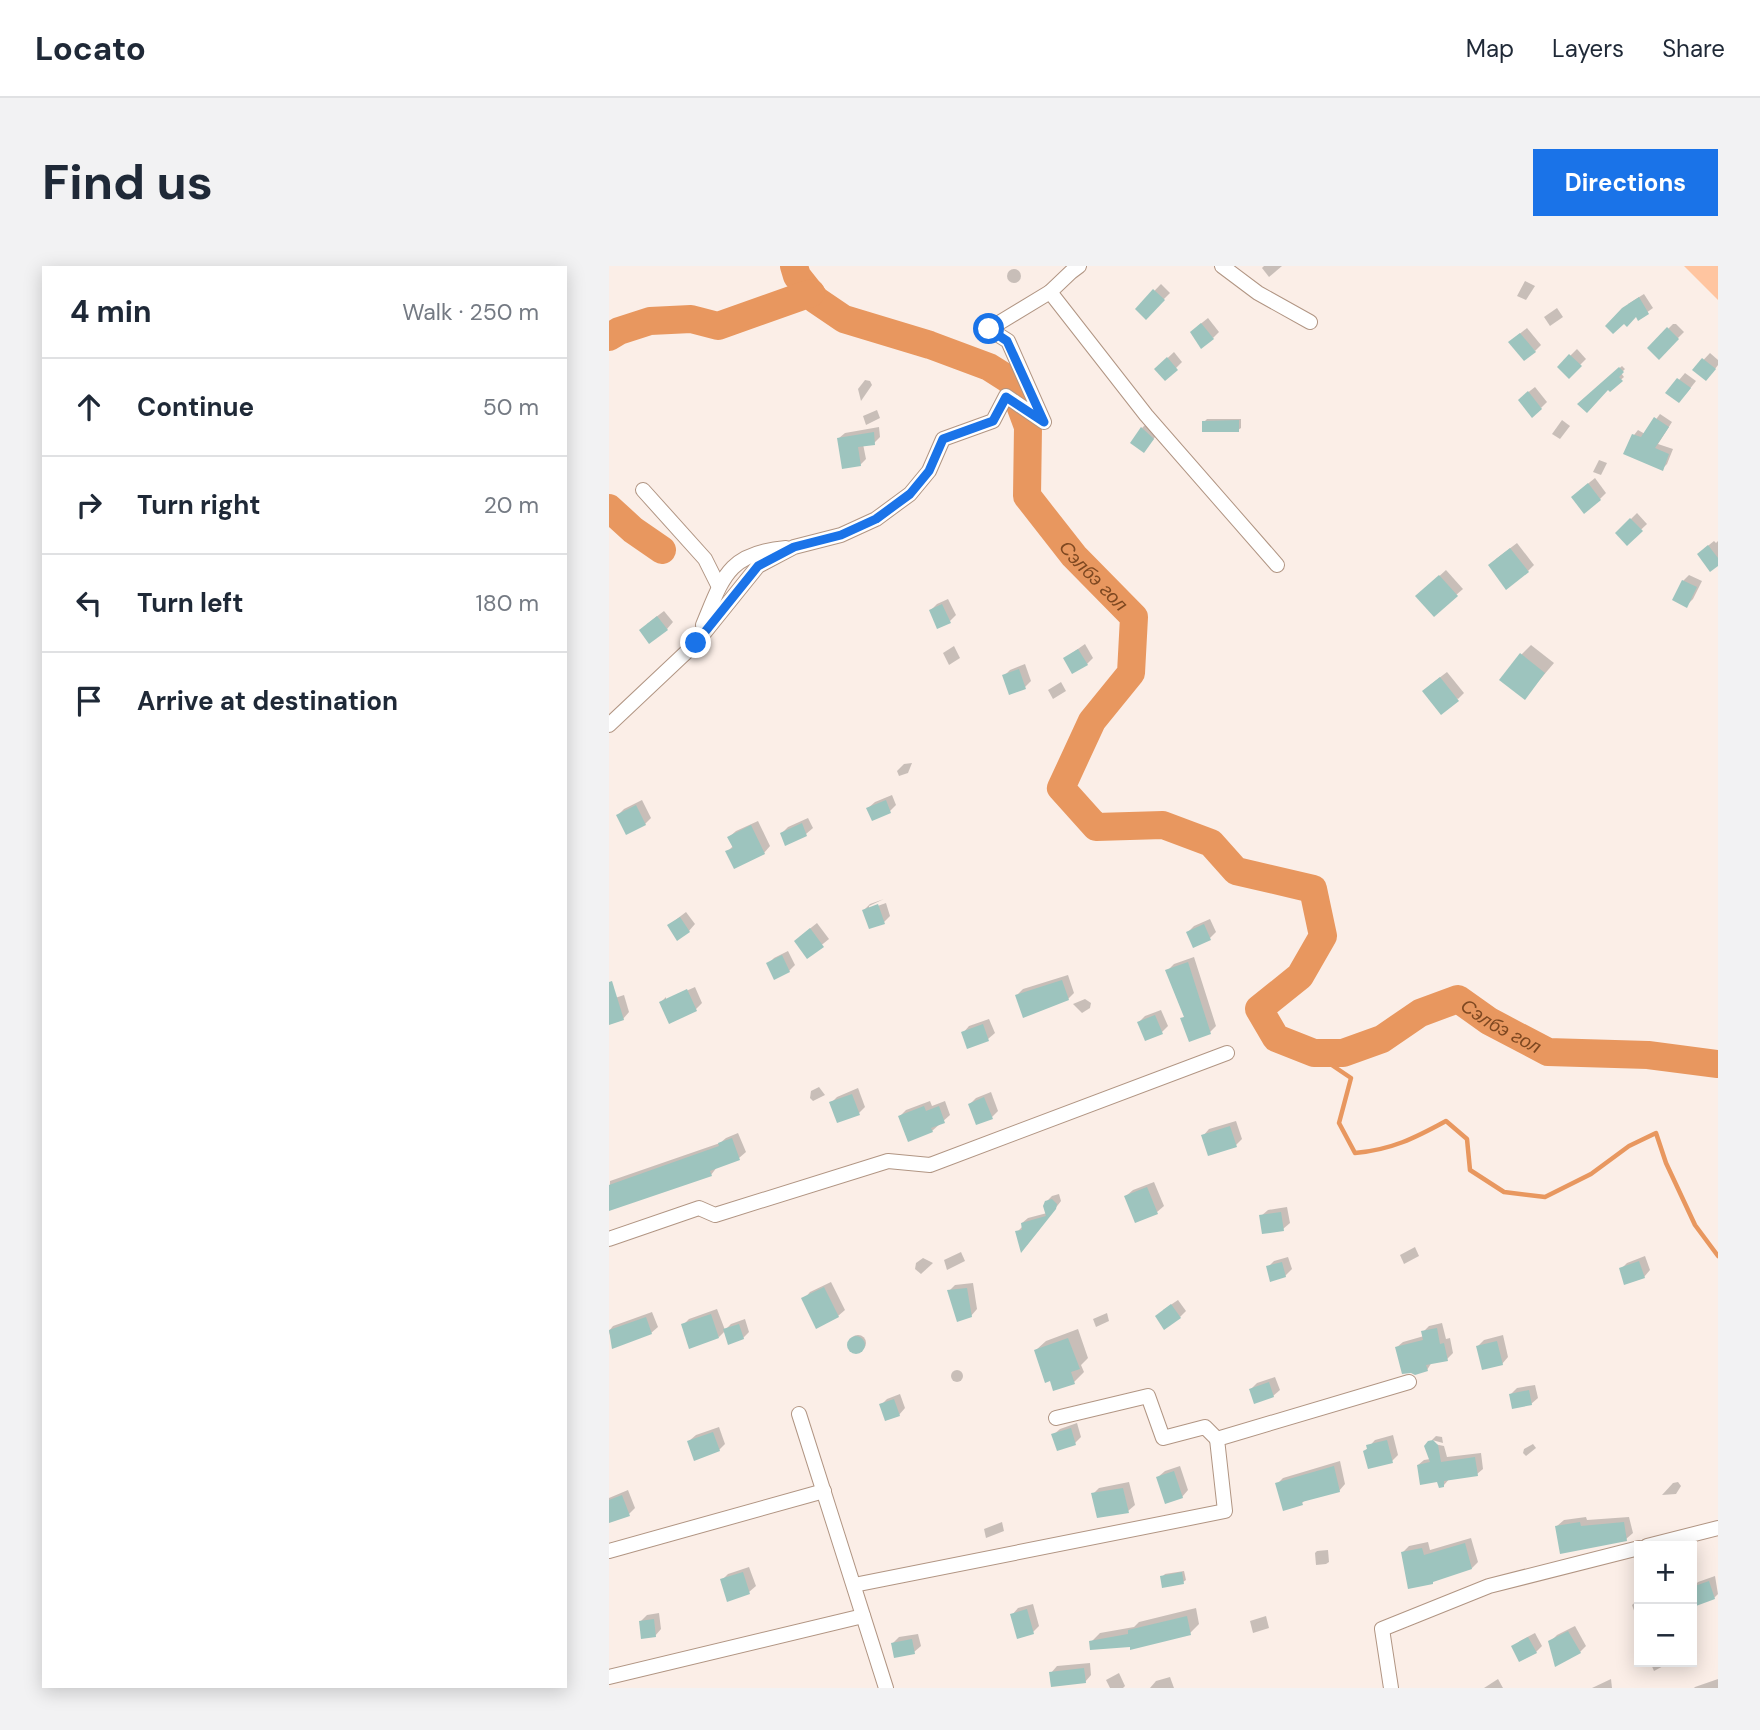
<!DOCTYPE html>
<html lang="en">
<head>
<meta charset="utf-8">
<style>
	:root { --surface:#fff; --page:#f2f2f3; --text:#1f2937; --muted:#747a83; --line:#e0e1e3; --accent:#1a73e8 }
	body { margin:0; font-family:"DM Sans",sans-serif; background:var(--page); color:var(--text) }
	.controls { position:absolute; right:21px; bottom:21px; display:grid; overflow:hidden; border-radius:0px; box-shadow:0 4px 18px #0003 }
	.controls button { width:63px; height:63px; display:grid; place-items:center; padding:0; border:0; border-bottom:2px solid var(--line); background:var(--surface); color:var(--text); font:35px sans-serif }
	.stop { position:absolute; width:21px; height:21px; margin:-16px; border:5px solid #1a73e8; border-radius:50%; background:#fff }
	.stop.end { background:#1a73e8; border-color:#fff; box-shadow:0 2px 7px #0008 }
	.list { margin:0; padding:0; list-style:none }
	h2 { display:flex; justify-content:space-between; align-items:center; height:91px; margin:0; padding:0 28px; font-size:30px }
	h2 small { font-size:23px; font-weight:400; color:var(--muted) }
	.list li { display:grid; grid-template-columns:46px 1fr auto; gap:21px; align-items:center; box-sizing:border-box; height:98px; padding:0 28px; border-top:2px solid var(--line) }
	.list b { display:block; font-size:26px; white-space:nowrap }
	.list em { font-size:23px; font-style:normal; color:var(--muted) }
	.icon { flex:none; width:38px; height:38px; fill:none; stroke:currentColor; stroke-width:2; stroke-linecap:round; stroke-linejoin:round }
	.map { position:relative; flex:none; width:1109px; height:1422px; overflow:hidden; border-radius:0px }
	header { display:flex; align-items:center; gap:42px; box-sizing:border-box; height:98px; padding:0 35px; background:var(--surface); border-bottom:2px solid var(--line) }
	header strong { font-size:33px }
	nav { display:flex; gap:38px; margin-inline-start:auto; font-size:24px }
	.intro { display:flex; align-items:center; justify-content:space-between; box-sizing:border-box; height:168px; padding:0 42px }
	h1 { margin:0; font-size:49px }
	.button { padding:18px 32px; border-radius:0px; background:var(--accent); color:#fff; font-size:24px; font-weight:700 }
	main { display:flex; gap:42px; padding:0 42px }
	aside { flex:1; background:var(--surface); border-radius:0px; box-shadow:0 4px 18px #0003 }
	.map>svg:first-child { display:block }
</style>
</head>
<body>
<header>
<strong>Locato</strong>
<nav><a>Map</a><a>Layers</a><a>Share</a></nav>
</header>
<div class="intro"><h1>Find us</h1><a class="button">Directions</a></div>
<main>
<aside>
<h2>4 min<small>Walk · 250 m</small></h2>
<ul class="list">
<li><svg class="icon" aria-label="ahead" viewBox="0 0 24 24"><path d="M12 20V5M6 11l6-6 6 6"/></svg><div><b>Continue</b></div><em>50 m</em></li>
<li><svg class="icon" aria-label="right" viewBox="0 0 24 24"><path d="M7 20v-9h11M14 6l5 5-5 5"/></svg><div><b>Turn right</b></div><em>20 m</em></li>
<li><svg class="icon" aria-label="left" viewBox="0 0 24 24"><path d="M17 20v-9H6M10 6l-5 5 5 5"/></svg><div><b>Turn left</b></div><em>180 m</em></li>
<li><svg class="icon" aria-label="arrive" viewBox="0 0 24 24"><path d="M6 21V4h12l-3 4 3 4H6"/></svg><div><b>Arrive at destination</b></div></li>
</ul>
</aside>
<div class="map">
<svg width="1109" height="1422" viewBox="0 0 1109 1422">
	<rect width="100%" height="100%" fill="#fbeee7"/>
	<polygon fill="#ffc5a0" points="1075,0 1109,0 1109,34"/>
	<g fill="#0003">
		<polygon points="655,0 673,0 660,11 653,2"/>
		<circle cx="405" cy="10" r="7"/>
		<polygon points="916,15 926,20 917,34 908,30"/>
		<polygon points="552,18 561,27 537,51 528,43"/>
		<polygon points="1035,28 1044,42 1030,52 1019,38"/>
		<polygon points="948,42 954,51 941,60 935,51"/>
		<polygon points="599,52 610,66 604,72 589,60"/>
		<polygon points="1064,58 1067,58 1075,66 1050,91 1040,82"/>
		<polygon points="918,62 932,79 926,85 908,70"/>
		<polygon points="968,83 977,93 960,110 950,101"/>
		<polygon points="565,86 573,96 567,102 547,103"/>
		<polygon points="1101,87 1109,94 1109,99 1103,107 1086,103"/>
		<polygon points="1013,100 1016,103 1012,107 1015,111 1001,123 999,121 970,138"/>
		<polygon points="1076,107 1087,115 1076,129 1059,127"/>
		<polygon points="256,114 261,115 263,119 252,135 249,123"/>
		<polygon points="926,121 938,136 932,142 917,128"/>
		<polygon points="268,144 271,152 257,159 254,150"/>
		<polygon points="1051,148 1063,156 1049,178 1064,183 1058,198 1053,203 1025,169 1029,164 1036,168"/>
		<polygon points="598,153 632,153 632,162 629,164 595,156"/>
		<polygon points="953,154 961,160 951,173 943,168"/>
		<polygon points="539,156 550,166 535,185 533,162"/>
		<polygon points="270,161 271,171 265,177 254,178 257,193 251,199 230,172 236,167"/>
		<polygon points="990,194 998,197 992,209 984,206"/>
		<polygon points="986,212 997,227 991,233 970,225"/>
		<polygon points="1028,247 1038,258 1018,277 1008,267"/>
		<polygon points="1105,275 1107,277 1109,275 1109,298 1095,283"/>
		<polygon points="908,277 925,299 919,305 887,293"/>
		<polygon points="837,304 854,323 847,329 815,324"/>
		<polygon points="1080,309 1093,315 1084,333 1078,339 1074,315"/>
		<polygon points="339,333 347,349 341,355 322,344 328,338"/>
		<polygon points="55,345 64,356 58,363 38,358"/>
		<polygon points="476,378 484,392 478,398 456,392"/>
		<polygon points="922,379 945,397 916,431 912,389"/>
		<polygon points="345,380 351,392 340,399 334,387"/>
		<polygon points="416,398 422,415 416,421 395,410 401,404"/>
		<polygon points="838,406 855,427 849,433 821,419"/>
		<polygon points="452,416 457,425 444,433 439,424"/>
		<polygon points="303,497 299,507 290,510 288,505 295,498"/>
		<polygon points="283,529 287,539 281,545 259,542 266,536"/>
		<polygon points="33,534 42,552 36,558 9,549 15,543"/>
		<polygon points="199,552 204,562 197,568 173,567 179,561"/>
		<polygon points="149,555 161,580 155,587 118,586 125,579 120,571 127,565"/>
		<polygon points="275,633 260,640 260,643 277,637 281,650 275,656 255,644 261,638"/>
		<polygon points="77,646 86,658 80,665 60,659"/>
		<polygon points="601,653 607,666 601,672 579,666 585,660"/>
		<polygon points="208,657 220,673 199,690 193,669"/>
		<polygon points="179,685 186,699 180,705 159,698 165,692"/>
		<polygon points="585,691 607,760 601,766 573,753 576,750 559,704 565,698"/>
		<polygon points="459,709 465,727 459,733 408,729 414,723"/>
		<polygon points="86,721 93,737 87,743 61,755 52,736 57,731 57,734"/>
		<polygon points="15,729 20,746 14,753 0,757 0,734"/>
		<polygon points="476,733 482,737 481,742 473,747 464,738"/>
		<polygon points="552,744 559,760 553,766 530,756 536,750"/>
		<polygon points="380,753 386,767 379,773 354,767 360,760"/>
		<polygon points="210,821 216,829 204,835 201,832 202,825"/>
		<polygon points="249,822 256,841 250,847 222,837 228,831"/>
		<polygon points="382,826 389,845 383,851 361,838 367,832"/>
		<polygon points="321,835 323,840 336,835 341,849 323,865 291,850 297,844"/>
		<polygon points="627,855 633,873 627,879 594,870 600,863"/>
		<polygon points="129,867 137,886 130,892 108,901 102,909 0,941 1,915 111,877 117,872"/>
		<polygon points="545,916 555,940 548,946 517,930 524,924"/>
		<polygon points="450,928 452,935 418,979 408,966 414,960 413,957 419,952 438,947 437,936 443,930"/>
		<polygon points="678,941 681,957 674,963 652,950 659,944"/>
		<polygon points="806,981 810,990 795,998 791,989"/>
		<polygon points="352,986 356,995 338,1004 335,994"/>
		<polygon points="1036,990 1041,1004 1035,1011 1012,1003 1018,997"/>
		<polygon points="679,991 683,1003 676,1010 659,1001 665,995"/>
		<polygon points="314,992 324,997 312,1008 306,1003 307,997"/>
		<polygon points="222,1016 236,1044 229,1050 195,1033 201,1026"/>
		<polygon points="364,1017 368,1043 362,1050 340,1025 346,1019"/>
		<polygon points="569,1034 577,1045 571,1051 554,1044"/>
		<polygon points="108,1043 116,1064 122,1058 136,1053 140,1066 134,1072 116,1065 110,1071 74,1059 80,1053"/>
		<polygon points="43,1046 49,1061 42,1067 4,1081 0,1065 4,1060"/>
		<polygon points="498,1047 500,1055 487,1061 484,1053"/>
		<polygon points="833,1057 837,1073 841,1072 844,1087 838,1093 823,1096 818,1104 788,1081 794,1076 815,1070 814,1066 820,1060"/>
		<polygon points="469,1063 479,1092 472,1099 475,1106 465,1116 427,1084 437,1075"/>
		<circle cx="249" cy="1077" r="8"/>
		<polygon points="894,1069 899,1091 893,1098 869,1080 875,1074"/>
		<circle cx="348" cy="1110" r="6"/>
		<polygon points="666,1111 671,1124 664,1130 642,1123 648,1117"/>
		<polygon points="926,1119 929,1132 922,1138 902,1128 908,1122"/>
		<polygon points="291,1128 296,1142 290,1149 272,1139 278,1133"/>
		<polygon points="468,1157 472,1171 466,1177 444,1169 451,1163"/>
		<polygon points="110,1161 116,1178 110,1184 80,1175 87,1169"/>
		<polygon points="784,1169 789,1189 783,1195 756,1185 766,1174"/>
		<polygon points="827,1170 833,1171 834,1177 823,1174"/>
		<polygon points="820,1177 835,1180 838,1191 872,1187 874,1203 868,1208 841,1212 835,1219 809,1199 815,1194 821,1193"/>
		<polygon points="924,1178 927,1182 917,1190 914,1187 915,1183"/>
		<polygon points="731,1195 736,1218 730,1225 697,1233 693,1237 668,1218 674,1212"/>
		<polygon points="571,1200 579,1224 573,1231 549,1211 556,1205"/>
		<polygon points="520,1216 526,1239 519,1245 484,1228 490,1222"/>
		<polygon points="1069,1216 1072,1220 1067,1228 1053,1229 1064,1217"/>
		<polygon points="19,1224 26,1242 20,1248 0,1250 0,1232"/>
		<polygon points="977,1251 978,1254 1020,1251 1024,1267 1017,1273 948,1260 955,1254"/>
		<polygon points="393,1256 395,1265 377,1272 375,1263"/>
		<polygon points="862,1272 869,1296 863,1302 794,1286 800,1280 819,1276 821,1284"/>
		<polygon points="719,1284 720,1296 717,1298 707,1299 706,1287 708,1285"/>
		<polygon points="140,1301 147,1320 140,1326 113,1314 119,1308"/>
		<polygon points="575,1305 577,1314 574,1316 553,1311 556,1308"/>
		<polygon points="1106,1310 1109,1328 1105,1332 1088,1338 1083,1322 1089,1316"/>
		<polygon points="1030,1333 1030,1352 1028,1353 1023,1339"/>
		<polygon points="424,1338 430,1360 424,1366 403,1349 409,1342"/>
		<polygon points="587,1342 590,1358 581,1367 522,1379 482,1376 491,1367 525,1361 530,1356"/>
		<polygon points="50,1347 52,1363 46,1370 32,1355 38,1349"/>
		<polygon points="657,1350 660,1362 644,1367 641,1355"/>
		<polygon points="966,1360 977,1380 971,1386 941,1376 948,1369"/>
		<polygon points="926,1367 933,1380 927,1386 904,1381 911,1375"/>
		<polygon points="309,1368 312,1380 305,1386 284,1377 290,1371"/>
		<polygon points="1041,1396 1060,1396 1060,1397 1045,1405"/>
		<polygon points="481,1397 482,1409 476,1416 442,1407 448,1400"/>
		<polygon points="510,1407 516,1420 514,1422 501,1422 497,1414"/>
		<polygon points="561,1411 565,1422 541,1422 547,1415"/>
		<polygon points="889,1413 894,1422 875,1422"/>
		<polygon points="1002,1413 1003,1422 983,1422"/>
		<polygon points="1109,1413 1109,1422 1085,1422 1086,1421"/>
	</g>
	<g fill="none" stroke-linecap="round" stroke-linejoin="round">
		<path stroke="#e8975f" stroke-width="4.5" d="M705,787L742,812L730,857L746,887C782,884 806,872 837,855L858,873L861,904L895,926L936,931L982,908L1020,880L1047,867L1057,897L1086,959L1109,990"/>
		<g stroke="#e8975f" stroke-width="28">
			<path id="s1" d="M185,0L188,10L207,34L235,53L321,79L380,101L402,115L419,161L418,230L465,290L525,351L522,407L483,455L452,522L487,561L554,559L602,577L627,605L704,623L714,670L691,710L650,743L667,772L705,787H734L773,773L811,747L849,733L880,755L939,786L1039,789L1109,798"/>
			<polyline points="0,71 10,65 41,55 82,53 109,60 202,27"/>
			<polyline points="0,242 24,264 53,284"/>
		</g>
	</g>
	<g fill="#9dc4be">
		<polygon points="544,23 556,34 537,54 526,43"/>
		<polygon points="1030,31 1040,48 1029,55 1027,51 1018,61 1015,58 1004,68 996,60 1013,42"/>
		<polygon points="592,57 605,73 592,83 581,66"/>
		<polygon points="1058,61 1070,73 1050,94 1038,82"/>
		<polygon points="911,67 927,86 915,95 899,76"/>
		<polygon points="960,88 973,100 960,113 948,101"/>
		<polygon points="558,91 569,104 556,115 545,103"/>
		<polygon points="1093,92 1107,103 1097,115 1083,104"/>
		<polygon points="1010,101 1015,106 1010,111 1014,115 1001,126 999,124 978,147 968,138"/>
		<polygon points="1068,112 1082,122 1070,137 1056,127"/>
		<polygon points="919,125 933,143 923,152 909,134"/>
		<polygon points="1045,151 1060,161 1046,182 1060,188 1054,205 1014,188 1023,168 1032,171"/>
		<polygon points="630,154 630,166 593,166 593,155"/>
		<polygon points="532,161 545,173 535,187 521,177"/>
		<polygon points="265,166 266,179 249,181 252,200 233,203 228,172"/>
		<polygon points="979,217 992,234 975,248 962,231"/>
		<polygon points="1021,252 1034,265 1018,280 1006,267"/>
		<polygon points="1099,279 1109,292 1109,300 1101,306 1088,288"/>
		<polygon points="901,282 920,306 897,324 879,299"/>
		<polygon points="830,309 849,330 825,351 806,330"/>
		<polygon points="1073,314 1088,321 1078,342 1063,334"/>
		<polygon points="333,338 342,357 328,363 320,344"/>
		<polygon points="48,350 59,364 40,378 30,364"/>
		<polygon points="469,383 479,399 463,408 454,392"/>
		<polygon points="911,387 936,407 916,434 890,414"/>
		<polygon points="410,403 417,423 400,429 393,409"/>
		<polygon points="831,411 850,435 832,449 813,425"/>
		<polygon points="277,534 282,547 263,555 257,542"/>
		<polygon points="27,539 37,559 17,569 7,549"/>
		<polygon points="193,557 198,570 176,580 171,567"/>
		<polygon points="142,559 156,588 125,603 116,585 124,582 118,571"/>
		<polygon points="269,638 276,658 260,663 253,644"/>
		<polygon points="71,651 81,666 68,675 58,659"/>
		<polygon points="595,658 602,674 584,682 577,666"/>
		<polygon points="201,662 215,681 198,693 185,675"/>
		<polygon points="173,689 181,706 165,714 157,697"/>
		<polygon points="579,696 602,768 580,776 571,752 575,751 556,704"/>
		<polygon points="453,714 460,734 414,752 406,729"/>
		<polygon points="3,715 15,754 0,759 0,716"/>
		<polygon points="78,723 88,745 60,758 50,736"/>
		<polygon points="546,749 554,768 536,775 528,756"/>
		<polygon points="374,758 380,775 358,783 352,766"/>
		<polygon points="243,828 251,849 228,857 220,836"/>
		<polygon points="375,831 384,853 367,859 359,838"/>
		<polygon points="315,840 317,845 330,840 336,857 322,862 324,866 299,876 289,850"/>
		<polygon points="621,860 628,881 599,890 592,869"/>
		<polygon points="123,872 131,894 101,905 103,910 0,945 0,919 110,880 109,877"/>
		<polygon points="538,921 549,948 526,957 515,930"/>
		<polygon points="443,933 448,938 447,943 412,987 406,965 413,964 412,957 437,950 434,940 436,935"/>
		<polygon points="672,946 675,965 653,968 650,949"/>
		<polygon points="1030,995 1036,1012 1015,1019 1010,1002"/>
		<polygon points="673,996 677,1011 661,1016 657,1000"/>
		<polygon points="215,1021 230,1051 207,1063 192,1032"/>
		<polygon points="358,1022 363,1051 348,1056 338,1024"/>
		<polygon points="562,1038 572,1052 555,1064 546,1050"/>
		<polygon points="102,1048 110,1072 80,1083 72,1058"/>
		<polygon points="37,1051 43,1068 3,1083 0,1064"/>
		<polygon points="130,1058 135,1073 119,1079 114,1063"/>
		<polygon points="828,1062 831,1078 835,1077 839,1095 817,1099 819,1105 806,1109 802,1107 793,1108 786,1081 814,1074 812,1065"/>
		<circle cx="247" cy="1079" r="9"/>
		<polygon points="459,1072 471,1103 462,1106 466,1118 444,1125 441,1115 436,1117 425,1084"/>
		<polygon points="888,1075 894,1099 873,1104 867,1080"/>
		<polygon points="660,1116 665,1131 645,1138 640,1123"/>
		<polygon points="920,1124 923,1139 903,1143 900,1128"/>
		<polygon points="285,1133 291,1150 276,1155 270,1138"/>
		<polygon points="462,1162 467,1179 448,1185 442,1168"/>
		<polygon points="104,1166 111,1185 85,1195 78,1175"/>
		<polygon points="778,1174 784,1197 759,1203 754,1185 758,1183 757,1179"/>
		<polygon points="824,1174 829,1179 832,1196 866,1191 869,1210 835,1215 835,1221 830,1222 828,1216 811,1219 808,1199 821,1196 815,1180 819,1175"/>
		<polygon points="725,1200 731,1226 693,1236 694,1239 674,1245 666,1217"/>
		<polygon points="565,1205 574,1232 556,1238 547,1211"/>
		<polygon points="514,1222 520,1247 488,1252 482,1227"/>
		<polygon points="13,1229 21,1250 0,1257 0,1234"/>
		<polygon points="971,1256 972,1260 1015,1256 1018,1275 951,1288 946,1260"/>
		<polygon points="856,1277 863,1303 824,1316 824,1318 799,1323 792,1286 813,1282 815,1289"/>
		<polygon points="134,1306 141,1328 118,1336 111,1313"/>
		<polygon points="573,1306 575,1318 553,1322 551,1310"/>
		<polygon points="1100,1315 1106,1333 1087,1340 1083,1321"/>
		<polygon points="418,1343 425,1368 408,1373 401,1348"/>
		<polygon points="578,1350 582,1369 521,1384 521,1381 481,1384 480,1375 519,1368 519,1364"/>
		<polygon points="45,1353 47,1371 32,1373 30,1355"/>
		<polygon points="959,1365 972,1387 946,1401 939,1375"/>
		<polygon points="919,1371 928,1387 910,1396 902,1380"/>
		<polygon points="303,1373 306,1388 285,1392 282,1377"/>
		<polygon points="475,1402 477,1417 442,1421 440,1406"/>
	</g>
	<g fill="none" stroke-linecap="round" stroke-linejoin="round">
		<defs>
			<g id="street">
				<polyline points="613,0 649,27 701,56"/>
				<polyline points="441,26 462,6 470,0"/>
				<polyline points="34,224 96,293 109,319"/>
				<path d="M94,359C114,311 119,287 177,282"/>
				<polyline points="0,459 87,377 149,300 185,281 232,269 267,253 301,228 320,205 334,173 384,155 397,130 435,156 399,75 380,63 441,26 537,149 668,299"/>
				<polyline points="0,973 90,942 106,949 279,895 321,899 618,787"/>
				<polyline points="190,1148 277,1422"/>
				<polyline points="447,1152 539,1130 554,1172 596,1161 608,1173"/>
				<polyline points="1038,1280 1109,1262"/>
				<polyline points="0,1285 215,1225"/>
				<polyline points="245,1319 616,1245 608,1173 800,1116"/>
				<polyline points="0,1411 254,1350"/>
				<polyline points="782,1422 773,1363 880,1320 1030,1282"/>
			</g>
		</defs>
		<use href="#street" stroke="#b19583" stroke-width="16"/>
		<use href="#street" stroke="#fff" stroke-width="14"/>
	</g>
	<g fill="none" stroke-linecap="round" stroke-linejoin="round">
		<polyline stroke="#1a73e8" stroke-width="9" points="87,377 149,300 185,281 232,269 267,253 301,228 320,205 334,173 384,155 397,131 435,156 398,75 380,63"/>
	</g>
	<g text-anchor="middle" stroke-width="5" stroke-linejoin="round" paint-order="stroke">
		<g font-size="19" font-style="italic" fill="#7e4821" stroke="#fff">
			<text dy="7" stroke="none"><textPath href="#s1" startOffset="476">Сэлбэ гол</textPath></text>
			<text dy="7" stroke="none"><textPath href="#s1" startOffset="1442">Сэлбэ гол</textPath></text>
		</g>
	</g>
</svg>
<div class="controls">
<button>+</button>
<button>−</button>
</div>
<div class="stop" style="left:380px;top:63px"></div>
<div class="stop end" style="left:87px;top:377px"></div>
</div>
</main>
</body>
</html>
